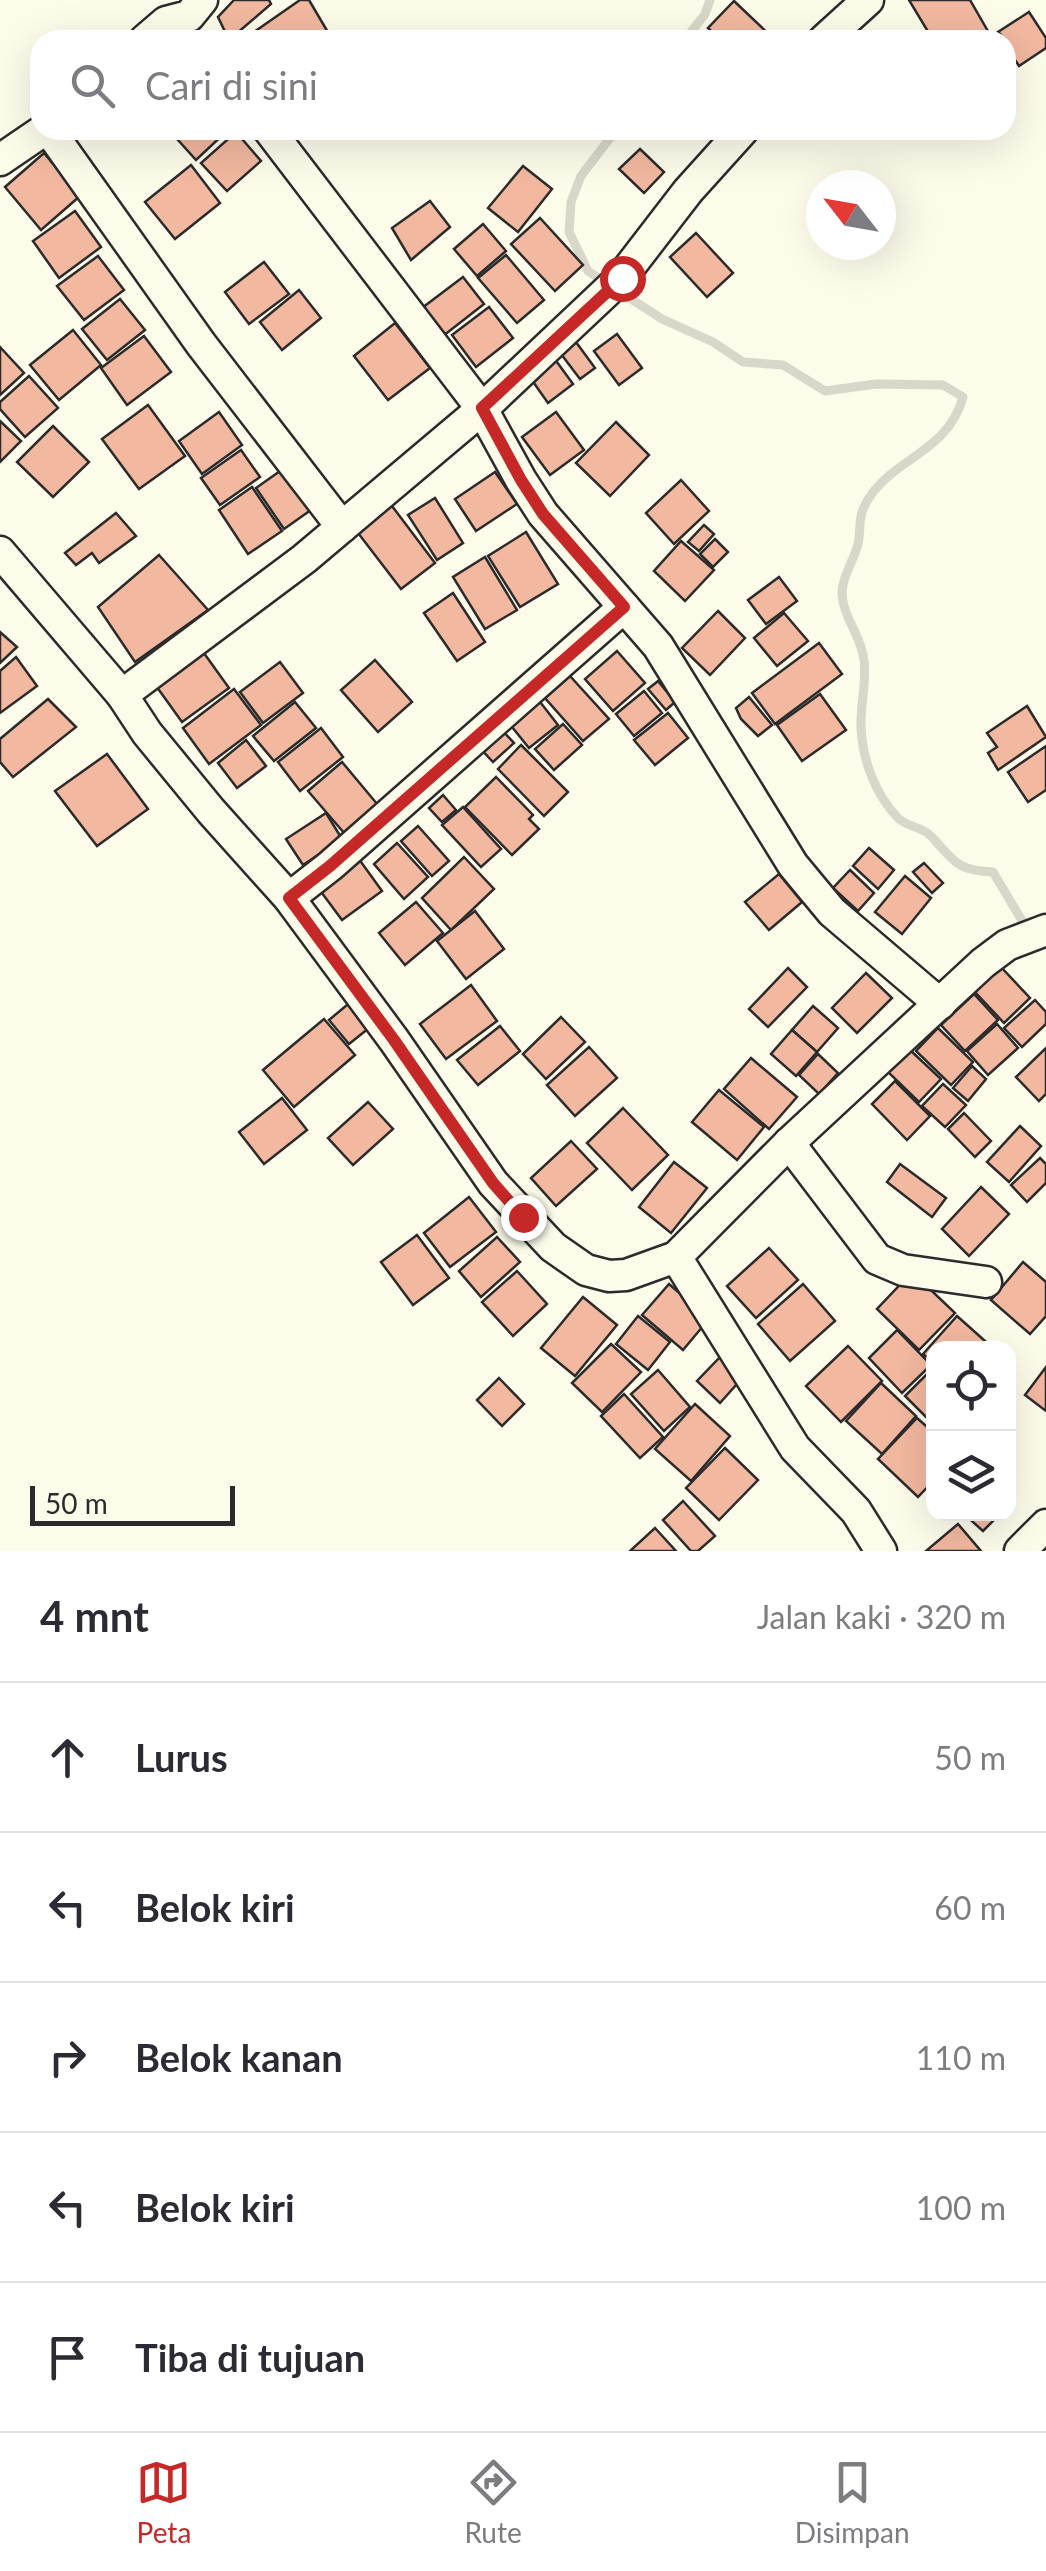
<!DOCTYPE html>
<html lang="id">
<head>
<meta charset="utf-8">
<style>
	:root { --surface:#fff; --page:#f7f7f7; --text:#2b2b33; --muted:#7c7c81; --line:#e1e1e2; --accent:#c62828 }
	body { margin:0; font-family:Lato,sans-serif; background:var(--page); color:var(--text) }
	.controls { position:absolute; right:30px; bottom:30px; display:grid; overflow:hidden; border-radius:20px; box-shadow:0 10px 40px #0002 }
	.controls button { width:90px; height:90px; display:grid; place-items:center; padding:0; border:0; border-bottom:2px solid var(--line); background:var(--surface); color:var(--text); font:50px sans-serif }
	.compass { position:absolute; left:806px; top:170px; width:90px; height:90px; border-radius:50%; background:var(--surface); box-shadow:0 10px 40px #0002; rotate:301deg }
	.scale { position:absolute; left:30px; bottom:25px; width:205px; box-sizing:border-box; padding-left:10px; border:5px solid #2b2b2b; border-top:0; font-size:28px; line-height:35px; white-space:nowrap; color:#2b2b2b; -webkit-text-stroke:8px #fdfbea; paint-order:stroke }
	.stop { position:absolute; width:30px; height:30px; margin:-22px; border:8px solid #c62828; border-radius:50%; background:#fff }
	.stop.end { background:#c62828; border-color:#fff; box-shadow:0 2px 10px #0008 }
	.list { margin:0; padding:0; list-style:none }
	h2 { display:flex; justify-content:space-between; align-items:center; height:130px; margin:0; padding:0 40px; font-size:42px }
	h2 small { font-size:32px; font-weight:400; color:var(--muted) }
	.list li { display:grid; grid-template-columns:65px 1fr auto; gap:30px; align-items:center; box-sizing:border-box; height:150px; padding:0 40px; border-top:2px solid var(--line) }
	.list b { display:block; font-size:38px; white-space:nowrap }
	.list em { font-size:32px; font-style:normal; color:var(--muted) }
	.icon { flex:none; width:55px; height:55px; fill:none; stroke:currentColor; stroke-width:2; stroke-linecap:round; stroke-linejoin:round }
	.map { position:relative; flex:none; width:1046px; height:1551px; overflow:hidden }
	.search { position:absolute; background:var(--surface); box-shadow:0 10px 40px #0002; left:30px; right:30px; top:30px; height:110px; display:flex; align-items:center; gap:25px; box-sizing:border-box; padding:0 35px; border-radius:30px; color:var(--muted); font-size:38px }
	.sheet { height:880px; background:var(--surface) }
	nav { display:flex; justify-content:space-around; align-items:center; box-sizing:border-box; height:140px; border-top:2px solid var(--line); background:var(--surface); font-size:28px; color:var(--muted) }
	nav a { display:grid; justify-items:center; gap:5px }
	nav .on { color:var(--accent) }
	.map>svg:first-child { display:block }
</style>
</head>
<body>
<div class="map">
<svg width="1046" height="1551" viewBox="0 0 1046 1551">
	<rect width="100%" height="100%" fill="#fdfbea"/>
	<g fill="none" stroke-linecap="round" stroke-linejoin="round">
		<g stroke="#d8d7c9" stroke-width="9">
			<polyline points="685,40 705,14 710,0"/>
			<path d="M616,130L581,176L571,202L569,232L588,271L662,319L713,342L743,362L783,365L825,391L876,384L943,385L963,397C947,456 887,458 864,507C858,518 861,532 858,544C854,560 841,579 842,595C844,619 861,635 864,660C867,683 860,705 861,728C863,761 875,794 898,818C907,827 923,827 931,836C954,861 957,871 993,872L1027,929"/>
		</g>
	</g>
	<g fill="#f2b8a0" stroke="#2b2b2b" stroke-width="2.5">
		<polygon points="234,0 269,0 271,4 229,40 218,17"/>
		<polygon points="300,0 309,0 329,34 321,40 263,40 254,32"/>
		<polygon points="909,0 970,0 993,40 933,40"/>
		<polygon points="734,1 775,40 720,40 708,28"/>
		<polygon points="1029,12 1046,38 1046,48 1019,66 1006,46 1006,40 998,32"/>
		<polygon points="169,130 228,130 196,160"/>
		<polygon points="236,132 261,161 227,191 201,163"/>
		<polygon points="640,149 664,172 644,193 619,169"/>
		<polygon points="44,153 80,196 41,230 5,187"/>
		<polygon points="191,165 220,203 175,239 145,202"/>
		<polygon points="523,166 552,189 518,232 488,208"/>
		<polygon points="430,201 450,227 411,260 392,228"/>
		<polygon points="75,211 101,247 59,278 33,241"/>
		<polygon points="540,218 583,265 555,291 511,244"/>
		<polygon points="483,224 506,251 477,276 454,249"/>
		<polygon points="696,233 733,273 707,297 670,257"/>
		<polygon points="506,255 544,300 517,323 478,278"/>
		<polygon points="98,256 124,290 84,320 57,286"/>
		<polygon points="264,262 289,294 249,324 225,292"/>
		<polygon points="463,277 484,304 443,336 422,308"/>
		<polygon points="299,290 321,318 282,350 260,322"/>
		<polygon points="120,299 145,330 107,360 82,329"/>
		<polygon points="489,307 513,338 476,367 452,335"/>
		<polygon points="395,323 430,368 388,400 354,356"/>
		<polygon points="73,330 101,365 59,400 30,365"/>
		<polygon points="617,334 642,368 619,385 594,351"/>
		<polygon points="144,336 171,372 127,405 101,368"/>
		<polygon points="573,338 595,368 580,379 558,350"/>
		<polygon points="0,347 24,373 0,395"/>
		<polygon points="554,358 573,384 548,403 529,376"/>
		<polygon points="29,376 58,408 25,437 0,409 0,402"/>
		<polygon points="148,405 185,456 139,489 102,439"/>
		<polygon points="219,412 242,445 202,474 179,441"/>
		<polygon points="556,412 584,450 550,475 522,437"/>
		<polygon points="0,421 21,441 0,462"/>
		<polygon points="616,422 649,455 610,496 576,463"/>
		<polygon points="53,426 89,462 53,497 17,462"/>
		<polygon points="241,450 260,477 220,505 201,478"/>
		<polygon points="290,464 318,505 284,529 256,488"/>
		<polygon points="495,472 517,504 476,531 455,499"/>
		<polygon points="681,480 709,511 674,544 646,513"/>
		<polygon points="252,487 282,531 248,554 219,510"/>
		<polygon points="435,498 463,543 437,560 408,515"/>
		<polygon points="389,502 435,563 401,589 355,529"/>
		<polygon points="116,513 136,536 99,563 92,553 76,565 65,553"/>
		<polygon points="704,525 714,534 699,551 688,542"/>
		<polygon points="526,532 558,584 520,607 488,556"/>
		<polygon points="715,539 728,552 713,567 700,554"/>
		<polygon points="681,541 714,570 685,601 654,571"/>
		<polygon points="159,555 208,610 135,662 98,607"/>
		<polygon points="485,557 517,610 485,629 453,577"/>
		<polygon points="779,577 797,601 766,624 748,600"/>
		<polygon points="453,593 485,642 457,661 424,613"/>
		<polygon points="718,611 745,638 710,675 682,648"/>
		<polygon points="784,613 808,641 777,666 754,638"/>
		<polygon points="0,632 17,647 0,663"/>
		<polygon points="819,643 842,674 775,724 752,693"/>
		<polygon points="201,649 229,688 182,722 154,683"/>
		<polygon points="617,651 645,683 613,711 585,679"/>
		<polygon points="16,657 37,686 0,713 0,671"/>
		<polygon points="375,660 412,702 378,732 341,690"/>
		<polygon points="280,662 303,693 263,723 240,692"/>
		<polygon points="570,676 609,719 583,741 545,698"/>
		<polygon points="658,681 675,702 666,710 648,689"/>
		<polygon points="234,689 261,725 209,764 183,728"/>
		<polygon points="644,691 662,713 634,736 616,714"/>
		<polygon points="820,694 846,730 802,761 777,725"/>
		<polygon points="749,697 772,725 758,736 741,719 736,708"/>
		<polygon points="537,698 558,725 529,748 508,722"/>
		<polygon points="48,699 76,727 13,777 0,762 0,739"/>
		<polygon points="295,702 316,728 274,761 253,736"/>
		<polygon points="1027,706 1046,737 998,770 988,753 997,747 987,733"/>
		<polygon points="668,713 688,738 655,765 634,740"/>
		<polygon points="563,724 582,745 554,770 535,749"/>
		<polygon points="321,728 343,757 300,791 278,762"/>
		<polygon points="500,728 514,743 493,762 479,747"/>
		<polygon points="246,740 266,766 237,788 218,763"/>
		<polygon points="521,745 568,792 544,816 498,769"/>
		<polygon points="1046,746 1046,790 1028,802 1008,772"/>
		<polygon points="107,754 148,809 97,846 55,791"/>
		<polygon points="342,762 378,805 345,834 308,791"/>
		<polygon points="496,777 533,815 529,819 539,829 512,855 465,807"/>
		<polygon points="443,795 456,810 442,822 429,808"/>
		<polygon points="463,807 501,849 481,867 442,825"/>
		<polygon points="326,813 342,839 303,865 286,839"/>
		<polygon points="418,826 449,861 432,876 401,841"/>
		<polygon points="397,843 428,877 404,899 374,864"/>
		<polygon points="869,848 894,870 878,889 853,866"/>
		<polygon points="356,855 382,891 342,920 316,885"/>
		<polygon points="464,857 494,889 451,930 422,898"/>
		<polygon points="924,863 943,883 932,893 913,872"/>
		<polygon points="850,870 874,893 858,911 833,888"/>
		<polygon points="779,874 802,902 769,930 745,902"/>
		<polygon points="905,876 931,898 902,934 875,912"/>
		<polygon points="416,902 443,933 405,965 379,933"/>
		<polygon points="475,911 504,949 466,979 437,941"/>
		<polygon points="1000,966 1030,998 1004,1023 974,991"/>
		<polygon points="788,968 807,987 768,1027 749,1009"/>
		<polygon points="866,973 892,998 857,1033 832,1008"/>
		<polygon points="471,985 497,1021 446,1059 420,1024"/>
		<polygon points="974,994 998,1020 965,1051 941,1025"/>
		<polygon points="359,995 379,1020 349,1044 329,1020"/>
		<polygon points="1035,1000 1046,1012 1046,1024 1022,1047 1004,1028"/>
		<polygon points="813,1006 838,1028 817,1052 792,1030"/>
		<polygon points="561,1017 585,1042 546,1079 523,1054"/>
		<polygon points="324,1019 355,1055 294,1107 263,1070"/>
		<polygon points="997,1024 1018,1048 988,1075 967,1051"/>
		<polygon points="500,1026 520,1051 478,1085 457,1060"/>
		<polygon points="938,1028 973,1062 951,1085 916,1051"/>
		<polygon points="792,1030 817,1052 796,1076 771,1054"/>
		<polygon points="589,1047 617,1078 575,1116 547,1085"/>
		<polygon points="1046,1048 1046,1094 1039,1101 1016,1077"/>
		<polygon points="910,1050 941,1079 919,1102 888,1072"/>
		<polygon points="818,1054 838,1073 819,1094 799,1075"/>
		<polygon points="751,1058 797,1097 769,1129 724,1089"/>
		<polygon points="972,1066 986,1079 968,1101 953,1088"/>
		<polygon points="895,1081 930,1116 907,1140 872,1104"/>
		<polygon points="943,1084 966,1105 945,1127 922,1106"/>
		<polygon points="719,1090 764,1127 737,1160 692,1122"/>
		<polygon points="282,1098 307,1130 264,1164 239,1132"/>
		<polygon points="368,1102 393,1129 353,1165 328,1138"/>
		<polygon points="623,1108 668,1155 632,1190 587,1143"/>
		<polygon points="964,1113 991,1141 975,1157 948,1129"/>
		<polygon points="1020,1126 1041,1146 1009,1182 987,1162"/>
		<polygon points="571,1141 597,1169 556,1206 531,1178"/>
		<polygon points="1040,1158 1046,1164 1046,1183 1027,1202 1011,1185"/>
		<polygon points="674,1162 707,1188 671,1233 639,1207"/>
		<polygon points="900,1164 946,1198 932,1217 887,1182"/>
		<polygon points="981,1187 1009,1214 969,1256 942,1229"/>
		<polygon points="469,1197 496,1232 450,1267 424,1233"/>
		<polygon points="417,1235 449,1278 413,1305 381,1262"/>
		<polygon points="497,1237 520,1262 481,1297 459,1271"/>
		<polygon points="769,1248 798,1280 756,1318 727,1286"/>
		<polygon points="1023,1262 1046,1282 1046,1316 1030,1334 991,1300"/>
		<polygon points="517,1271 547,1304 513,1336 482,1302"/>
		<polygon points="912,1272 955,1313 919,1350 877,1309"/>
		<polygon points="669,1284 709,1319 683,1350 642,1315"/>
		<polygon points="803,1284 835,1321 790,1361 758,1324"/>
		<polygon points="583,1297 617,1325 575,1376 541,1348"/>
		<polygon points="638,1316 670,1342 648,1370 616,1344"/>
		<polygon points="957,1316 994,1349 934,1349 934,1363 923,1354"/>
		<polygon points="897,1330 931,1365 902,1393 869,1358"/>
		<polygon points="611,1344 641,1372 602,1412 572,1383"/>
		<polygon points="848,1346 882,1381 841,1422 806,1386"/>
		<polygon points="722,1355 744,1376 720,1403 697,1381"/>
		<polygon points="1046,1367 1046,1411 1025,1395"/>
		<polygon points="933,1368 934,1368 934,1425 905,1396"/>
		<polygon points="658,1370 690,1407 664,1431 631,1394"/>
		<polygon points="499,1378 524,1404 502,1426 477,1400"/>
		<polygon points="881,1383 916,1416 882,1454 846,1421"/>
		<polygon points="624,1394 663,1437 640,1458 601,1416"/>
		<polygon points="695,1404 730,1436 691,1481 655,1449"/>
		<polygon points="917,1418 934,1433 934,1480 918,1497 878,1459"/>
		<polygon points="725,1448 758,1480 719,1520 686,1488"/>
		<polygon points="683,1501 715,1536 698,1551 691,1551 663,1520"/>
		<polygon points="964,1514 1000,1514 983,1531"/>
		<polygon points="958,1524 981,1551 926,1551"/>
		<polygon points="655,1528 676,1551 630,1551"/>
	</g>
	<g fill="none" stroke-linecap="round" stroke-linejoin="round">
		<defs>
			<g id="minor">
				<polyline points="145,40 166,22 189,16 202,0"/>
				<polyline points="824,40 868,0"/>
				<polyline points="49,130 201,344 342,527"/>
				<polyline points="269,130 482,409 521,480 543,514 658,646 793,865 832,912 940,1004"/>
				<polyline points="0,160 44,130"/>
				<polyline points="0,552 122,695 147,733 211,811 289,898 394,1040 493,1183 553,1247 586,1270 609,1276 626,1275 676,1257 789,1143 983,963 1007,945 1046,930"/>
				<polyline points="122,695 304,559 482,409 621,278 688,191 743,130"/>
				<polyline points="289,898 330,866 624,607"/>
				<polyline points="789,1143 877,1259 903,1270 986,1282"/>
				<polyline points="676,1257 795,1448 856,1511 881,1551"/>
				<polyline points="1020,1551 1046,1525"/>
			</g>
		</defs>
		<use href="#minor" stroke="#2b2b2b" stroke-width="35"/>
		<use href="#minor" stroke="#fdfbea" stroke-width="30"/>
	</g>
	<g fill="none" stroke-linecap="round" stroke-linejoin="round">
		<polyline stroke="#c62828" stroke-width="12" points="523,1217 493,1183 394,1040 289,898 330,866 624,607 543,514 521,480 482,408 622,278"/>
	</g>
</svg>
<div class="controls">
<button><svg class="icon" aria-label="locate" viewBox="0 0 24 24"><circle cx="12" cy="12" r="6"/><path d="M12 2v4M12 18v4M2 12h4M18 12h4"/></svg></button>
<button><svg class="icon" aria-label="layers" viewBox="0 0 24 24"><path d="M12 4l9 5-9 5-9-5zM3 14l9 5 9-5"/></svg></button>
</div>
<svg class="compass" viewBox="-18 -18 36 36"><path d="M0-13l5 13h-10z" fill="#e53935"/><path d="M0 13l5-13h-10z" fill="#7c7c81"/></svg>
<div class="scale">50 m</div>
<div class="stop" style="left:622px;top:278px"></div>
<div class="stop end" style="left:523px;top:1217px"></div>
<div class="search"><svg class="icon" aria-label="search" viewBox="0 0 24 24"><circle cx="10" cy="10" r="6"/><path d="M15 15l6 6"/></svg>Cari di sini</div>
</div>
<section class="sheet">
<h2>4 mnt<small>Jalan kaki · 320 m</small></h2>
<ul class="list">
<li><svg class="icon" aria-label="ahead" viewBox="0 0 24 24"><path d="M12 20V5M6 11l6-6 6 6"/></svg><div><b>Lurus</b></div><em>50 m</em></li>
<li><svg class="icon" aria-label="left" viewBox="0 0 24 24"><path d="M17 20v-9H6M10 6l-5 5 5 5"/></svg><div><b>Belok kiri</b></div><em>60 m</em></li>
<li><svg class="icon" aria-label="right" viewBox="0 0 24 24"><path d="M7 20v-9h11M14 6l5 5-5 5"/></svg><div><b>Belok kanan</b></div><em>110 m</em></li>
<li><svg class="icon" aria-label="left" viewBox="0 0 24 24"><path d="M17 20v-9H6M10 6l-5 5 5 5"/></svg><div><b>Belok kiri</b></div><em>100 m</em></li>
<li><svg class="icon" aria-label="arrive" viewBox="0 0 24 24"><path d="M6 21V4h12l-3 4 3 4H6"/></svg><div><b>Tiba di tujuan</b></div></li>
</ul>
</section>
<nav>
<a class="on"><svg class="icon" aria-label="map" viewBox="0 0 24 24"><path d="M3 6l6-2 6 2 6-2v14l-6 2-6-2-6 2zM9 4v14M15 6v14"/></svg>Peta</a>
<a><svg class="icon" aria-label="directions" viewBox="0 0 24 24"><path d="M12 3l9 9-9 9-9-9zM9 14v-3h6M13 9l2 2-2 2"/></svg>Rute</a>
<a><svg class="icon" aria-label="saved" viewBox="0 0 24 24"><path d="M7 4h10v16l-5-4-5 4z"/></svg>Disimpan</a>
</nav>
</body>
</html>
